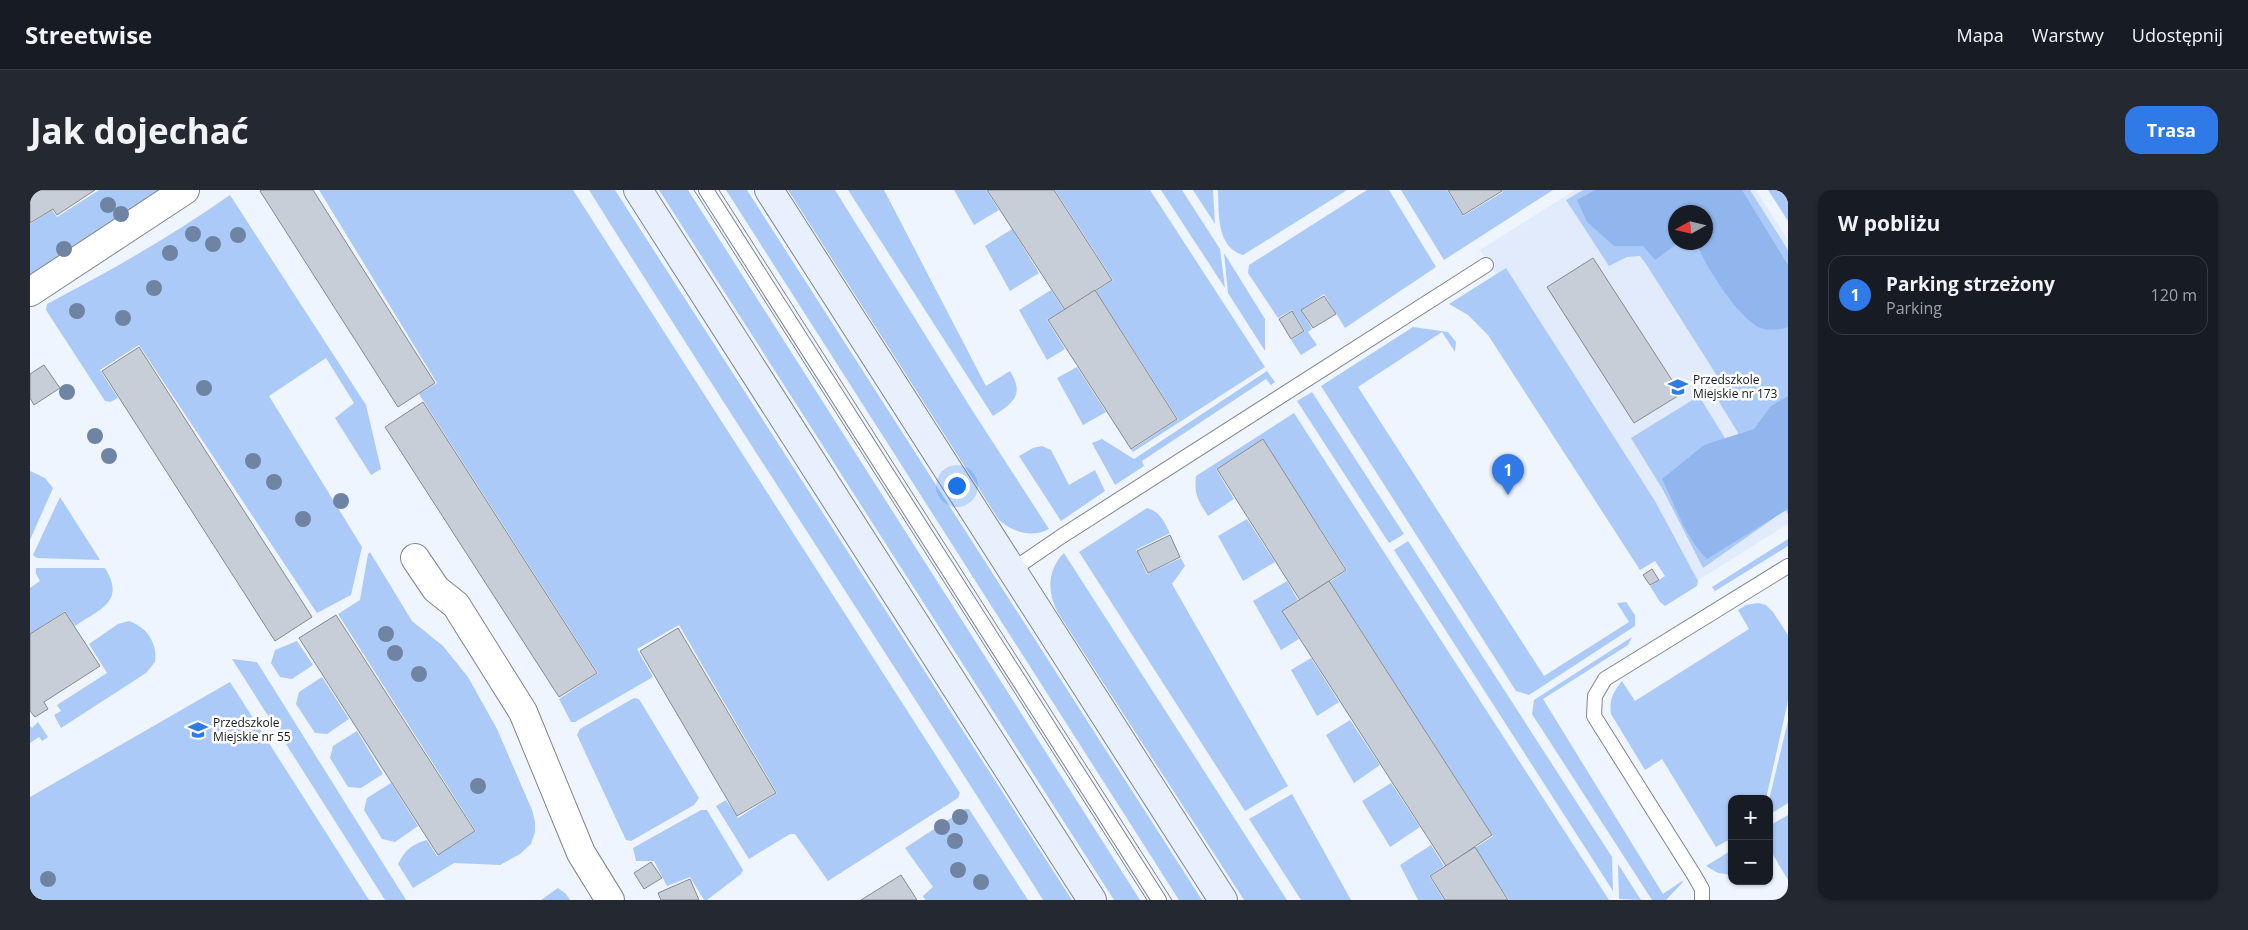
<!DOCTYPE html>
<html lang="pl">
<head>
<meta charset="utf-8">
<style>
	:root { --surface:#171b24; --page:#242831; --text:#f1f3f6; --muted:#9ea1a6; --line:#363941; --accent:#307ae7 }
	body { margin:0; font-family:"Open Sans",sans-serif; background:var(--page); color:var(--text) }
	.controls { position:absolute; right:15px; bottom:15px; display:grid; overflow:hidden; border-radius:10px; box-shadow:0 1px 4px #0004 }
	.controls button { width:45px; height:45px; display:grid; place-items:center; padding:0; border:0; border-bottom:1px solid var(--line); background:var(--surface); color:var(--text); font:25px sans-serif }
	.compass { position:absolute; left:1638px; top:15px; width:45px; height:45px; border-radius:50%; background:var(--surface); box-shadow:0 1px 4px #0004; rotate:262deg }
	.you { position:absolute; left:926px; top:295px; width:18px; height:18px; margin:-12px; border:4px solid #fff; border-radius:50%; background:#1a73e8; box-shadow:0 0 0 8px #1a73e833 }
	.badge { display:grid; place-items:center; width:32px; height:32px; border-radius:50%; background:var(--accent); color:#fff; font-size:16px; font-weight:700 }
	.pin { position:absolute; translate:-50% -41px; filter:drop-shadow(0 1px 2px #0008) }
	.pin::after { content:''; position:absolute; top:26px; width:18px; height:15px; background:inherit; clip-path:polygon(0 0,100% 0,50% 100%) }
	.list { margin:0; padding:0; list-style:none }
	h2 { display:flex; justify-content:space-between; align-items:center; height:65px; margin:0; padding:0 20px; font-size:21px }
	h2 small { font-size:16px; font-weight:400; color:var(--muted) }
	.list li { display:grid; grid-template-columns:32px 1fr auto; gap:15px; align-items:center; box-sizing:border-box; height:80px; margin:0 10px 10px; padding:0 10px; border:1px solid var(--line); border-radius:15px }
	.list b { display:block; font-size:19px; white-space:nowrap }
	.list p { margin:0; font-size:16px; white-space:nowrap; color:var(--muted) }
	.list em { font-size:16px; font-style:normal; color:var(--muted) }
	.map { position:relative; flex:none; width:1758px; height:710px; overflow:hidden; border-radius:15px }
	header { display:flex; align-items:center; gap:30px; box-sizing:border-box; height:70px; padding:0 25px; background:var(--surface); border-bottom:1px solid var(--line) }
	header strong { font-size:24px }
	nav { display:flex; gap:28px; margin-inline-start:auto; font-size:18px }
	.intro { display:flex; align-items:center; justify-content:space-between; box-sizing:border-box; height:120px; padding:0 30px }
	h1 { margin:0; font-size:35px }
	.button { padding:12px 22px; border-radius:15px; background:var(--accent); color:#fff; font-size:18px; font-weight:700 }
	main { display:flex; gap:30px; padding:0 30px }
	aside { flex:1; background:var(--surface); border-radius:15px; box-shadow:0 1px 4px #0004 }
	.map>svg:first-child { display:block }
</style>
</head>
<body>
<header>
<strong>Streetwise</strong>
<nav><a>Mapa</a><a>Warstwy</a><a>Udostępnij</a></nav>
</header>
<div class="intro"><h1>Jak dojechać</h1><a class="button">Trasa</a></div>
<main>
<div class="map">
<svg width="1758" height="710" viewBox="0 0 1758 710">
	<rect width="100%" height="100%" fill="#eff5fe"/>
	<path fill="#e1ebfb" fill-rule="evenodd" d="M1545,0H1726L1758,50V334L1664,393L1450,60ZM1646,22H1676V52H1646Z"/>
	<g fill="#accaf7" fill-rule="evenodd">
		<polygon points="69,0 143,0 0,91 0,34 22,20 27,27"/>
		<polygon points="289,0 543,0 930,603 928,608 798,691 765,644 760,644 719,669 686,616 696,610 708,628 747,603 649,435 607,459 623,487 545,532 541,532 529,509 568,483 389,204 407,193"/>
		<path d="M559,0H585L1042,710H1013C863,472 708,238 559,0Z"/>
		<polygon points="629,0 658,0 1110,710 1084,710"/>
		<polygon points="696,0 717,0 1172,710 1149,710"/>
		<path d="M758,0H805L942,220L1019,339C1002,348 984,343 969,330Z"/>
		<path d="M818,0H854L956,196L980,181C995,205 983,213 963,226Z"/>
		<polygon points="924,0 956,0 969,20 944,35"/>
		<polygon points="1025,0 1120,0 1235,177 1103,262 1101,260 1148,229 1066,101 1083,90"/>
		<polygon points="1131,0 1152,0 1190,59 1195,98"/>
		<polygon points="1163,0 1183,0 1185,34"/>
		<path d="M1188,0H1317L1213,65C1186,57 1189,23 1188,0Z"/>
		<polygon points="1337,0 1359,0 1406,77 1315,138 1294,104 1271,120 1282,139 1278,142 1287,155 1271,165 1261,150 1275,141 1262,120 1248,128 1218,83 1219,75"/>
		<polygon points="1371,0 1417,0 1433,26 1473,2 1472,0 1523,0 1414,70"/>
		<path d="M1553,0H1720L1758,60V324L1686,207L1696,200L1616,74L1610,66L1597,67L1579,76L1536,10ZM1646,22H1676V52H1646Z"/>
		<polygon points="1738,0 1758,0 1758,31"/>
		<path d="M200,5L336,215L351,279L341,285L305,228L324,213L296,168L239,206L332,357L321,405L287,423L109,155L70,180L88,208L80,212L75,211L16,120L17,114C80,81 142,46 200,5Z"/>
		<polygon points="982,39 1009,83 980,101 955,56"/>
		<polygon points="1194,63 1235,129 1235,161 1198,103"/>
		<polygon points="1476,78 1625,311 1668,391 1667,396 1635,416 1630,412 1620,396 1635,386 1625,371 1610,380 1458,145 1438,125 1419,114"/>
		<polygon points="1021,100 1034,120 1017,130 1035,159 1017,170 989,120"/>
		<polygon points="1383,137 1418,142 1426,152 1425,162 1412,142 1328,197 1514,486 1599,432 1587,413 1596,412 1605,425 1605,436 1499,505 1486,501 1291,196"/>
		<polygon points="1047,177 1076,222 1053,235 1027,188"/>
		<polygon points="1237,181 1245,192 1241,195 1236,189 1112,271 1114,276 1085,295 1062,253 1072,249 1104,269"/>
		<polygon points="1282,202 1374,344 1359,353 1267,211"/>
		<polygon points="1669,206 1744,328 1673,378 1633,300 1601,248"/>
		<path d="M1264,223L1579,710H1479L1445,658L1463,646L1300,392L1317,380L1233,249L1186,279L1204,309L1178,326C1168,310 1164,305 1166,286Z"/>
		<polygon points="1012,256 1021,260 1039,295 1065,280 1075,301 1031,331 989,266 1003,258"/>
		<polygon points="0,281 15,288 23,298 0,350"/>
		<polygon points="30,307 70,370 7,368 3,365"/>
		<path d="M1117,318C1131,322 1134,332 1140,343L1106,360L1117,384L1151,368L1155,376L1142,394L1258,596L1215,621L1049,362Z"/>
		<polygon points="1217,329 1245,372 1213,391 1188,346"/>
		<polygon points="1758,349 1758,356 1685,401 1682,397"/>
		<polygon points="1378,351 1582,667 1583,701 1364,360"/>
		<path d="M340,362L382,431L413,456L438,487L467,539L502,620L505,632V642L501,654L490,664L470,675L424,673L383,698L368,674C375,660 382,654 397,650L407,666L446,641L308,424L330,410L338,364Z"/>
		<path d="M1034,363L1257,710H1214L1030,426C1017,405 1016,381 1034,363Z"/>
		<path d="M6,378H75C96,412 70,419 45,436L35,421L0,444V398L10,391L6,384Z"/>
		<polygon points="1257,391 1268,410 1252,421 1269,449 1251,460 1223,411"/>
		<path d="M1728,413L1736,415L1743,422L1758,445V511L1736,609H1702V648L1686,657L1632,569L1615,580L1581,524C1579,510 1583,502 1592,491L1605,511L1719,439L1708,420L1716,415Z"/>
		<path d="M99,431C117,437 128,454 125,472L116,483L31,538L24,525L31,521L27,515L77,483L59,454L88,434Z"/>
		<polygon points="1602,447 1598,455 1513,509 1633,704 1652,691 1653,692 1636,710 1622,710 1502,524 1504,510"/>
		<polygon points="267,451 283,475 262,489 250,487 241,473 245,460"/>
		<polygon points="1281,468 1309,512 1287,526 1261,480"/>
		<polygon points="202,469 227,472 376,710 355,710"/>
		<polygon points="292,487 319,529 297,544 285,543 266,514 269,502"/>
		<polygon points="200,492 339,710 6,710 0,701 0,607"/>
		<polygon points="604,508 609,509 669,608 664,615 601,651 596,650 547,545 550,539"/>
		<polygon points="1320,530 1350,575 1324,593 1296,545"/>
		<polygon points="1758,531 1758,613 1739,625 1739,610"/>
		<polygon points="8,532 18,547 12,551 9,547 0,553 0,536 2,538"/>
		<polygon points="327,541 353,584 331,598 318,597 300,568 303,556"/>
		<polygon points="361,593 388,636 365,652 352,649 334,620 337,608"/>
		<polygon points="1361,593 1390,637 1360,657 1332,611"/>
		<polygon points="1262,604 1321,710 1271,710 1219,629"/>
		<polygon points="935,619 939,619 998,710 895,710 893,706 903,697 875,658"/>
		<polygon points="671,620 677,620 713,680 711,684 677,710 674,710 660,687 637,696 624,671 606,671 603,658"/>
		<polygon points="1758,625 1758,690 1742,663 1739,664 1739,636"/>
		<polygon points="1401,655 1414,676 1399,686 1414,710 1388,710 1370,675"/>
		<polygon points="1702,660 1702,685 1688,683 1676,676"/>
		<polygon points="1588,674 1611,710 1589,709"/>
		<polygon points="528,698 536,704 540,710 511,710"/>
	</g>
	<g fill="#91b6ed">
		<path d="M1565,0H1712L1758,75V137C1751,140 1735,141 1728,137C1705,123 1676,77 1666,53L1676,52V22H1646V52L1654,53H1648L1625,70L1613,56H1584L1557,32L1547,10Z"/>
		<path d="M1758,206V319L1677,369C1656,349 1645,315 1632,289L1674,255L1724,239L1741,216Z"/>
	</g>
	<g fill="#c8ced7" stroke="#858a92">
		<polygon points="0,0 65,0 27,25 23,19 0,33"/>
		<polygon points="231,0 283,0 405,193 368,217 230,1"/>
		<polygon points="957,0 1024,0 1082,90 1035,120"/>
		<polygon points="1418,0 1472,0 1472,1 1433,25"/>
		<polygon points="1563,68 1651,204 1604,233 1517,97"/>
		<polygon points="1065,100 1147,229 1101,259 1018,130"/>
		<polygon points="1294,106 1306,124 1283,138 1271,120"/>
		<polygon points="1262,121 1274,141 1261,149 1249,129"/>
		<polygon points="109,157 282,427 245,451 72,181"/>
		<polygon points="14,175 30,198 4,215 0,208 0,184"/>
		<polygon points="393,212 567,483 529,507 355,237"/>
		<polygon points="1233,249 1316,380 1270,410 1187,279"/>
		<polygon points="1140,345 1150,367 1118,383 1107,361"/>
		<polygon points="1622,379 1629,390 1620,395 1613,385"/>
		<polygon points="1299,391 1462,645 1416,676 1252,421"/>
		<polygon points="35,422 70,476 14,512 18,519 5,527 0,521 0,444"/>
		<polygon points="306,425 445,641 408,665 269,448"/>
		<polygon points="648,438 746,603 707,626 610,461"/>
		<polygon points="1445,657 1478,710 1415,710 1400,686"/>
		<polygon points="621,672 632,688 614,699 604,683"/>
		<polygon points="871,685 887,710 831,710"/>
		<polygon points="660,689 669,710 631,710 628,703"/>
	</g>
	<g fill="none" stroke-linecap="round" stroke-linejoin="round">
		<defs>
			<g id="lane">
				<polyline points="676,0 1129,710"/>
				<polyline points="981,381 1032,346 1456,75"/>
				<polyline points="1672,710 1672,699 1664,685 1564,526 1565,506 1575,489 1758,376"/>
			</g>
			<g id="street">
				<polyline points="0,102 155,0"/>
				<polyline points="385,368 406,399 426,415 493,522 551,663 580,710"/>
			</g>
			<g id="secondary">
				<polyline points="608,0 1062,710"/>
				<polyline points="739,0 1193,710"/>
			</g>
		</defs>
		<use href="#lane" stroke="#81868e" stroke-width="16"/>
		<use href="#street" stroke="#81868e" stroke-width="30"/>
		<use href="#secondary" stroke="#81868e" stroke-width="30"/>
		<use href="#lane" stroke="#fff" stroke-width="14"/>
		<use href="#street" stroke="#fff" stroke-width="28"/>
		<use href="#secondary" stroke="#e8f0fe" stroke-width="28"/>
		<g stroke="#80848a" stroke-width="1">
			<polyline points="664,0 1117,710"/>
			<polyline points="689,0 1142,710"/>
		</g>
	</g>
	<g fill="#6f84a3">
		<circle cx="78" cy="15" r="8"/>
		<circle cx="91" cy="24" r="8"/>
		<circle cx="163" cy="44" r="8"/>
		<circle cx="208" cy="45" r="8"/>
		<circle cx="183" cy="54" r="8"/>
		<circle cx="34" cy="59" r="8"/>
		<circle cx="140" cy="63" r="8"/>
		<circle cx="124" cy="98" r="8"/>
		<circle cx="47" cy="121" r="8"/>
		<circle cx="93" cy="128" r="8"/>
		<circle cx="174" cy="198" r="8"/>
		<circle cx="37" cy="202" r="8"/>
		<circle cx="65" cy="246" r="8"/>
		<circle cx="79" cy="266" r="8"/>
		<circle cx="223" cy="271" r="8"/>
		<circle cx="244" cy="292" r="8"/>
		<circle cx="311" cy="311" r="8"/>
		<circle cx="273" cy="329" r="8"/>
		<circle cx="356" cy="444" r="8"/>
		<circle cx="365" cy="463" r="8"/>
		<circle cx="389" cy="484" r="8"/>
		<circle cx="448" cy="596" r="8"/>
		<circle cx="930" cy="627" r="8"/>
		<circle cx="912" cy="637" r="8"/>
		<circle cx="925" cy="651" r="8"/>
		<circle cx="928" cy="680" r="8"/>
		<circle cx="18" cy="689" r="8"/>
		<circle cx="951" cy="692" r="8"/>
	</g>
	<defs>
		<symbol id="school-bare" viewBox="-9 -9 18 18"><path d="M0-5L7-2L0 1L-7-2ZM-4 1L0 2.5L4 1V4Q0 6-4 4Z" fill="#307ae7" stroke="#fff" stroke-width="2.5" paint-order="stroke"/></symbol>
	</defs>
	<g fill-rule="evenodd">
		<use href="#school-bare" x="1634" y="183" width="28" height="28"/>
		<use href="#school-bare" x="154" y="526" width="28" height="28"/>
	</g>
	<g text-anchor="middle" stroke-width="5" stroke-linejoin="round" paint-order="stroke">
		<g font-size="12" fill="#17191c" stroke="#fff" text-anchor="start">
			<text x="1663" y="194">Przedszkole<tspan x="1663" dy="14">Miejskie nr 173</tspan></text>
			<text x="183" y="537">Przedszkole<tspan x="183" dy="14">Miejskie nr 55</tspan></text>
		</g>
	</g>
</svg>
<div class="controls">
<button>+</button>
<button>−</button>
</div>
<svg class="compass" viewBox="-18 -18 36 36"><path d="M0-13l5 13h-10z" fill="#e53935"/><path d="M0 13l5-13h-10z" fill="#9ea1a6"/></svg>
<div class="you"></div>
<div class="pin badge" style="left:1478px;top:305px">1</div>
</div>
<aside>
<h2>W pobliżu<small></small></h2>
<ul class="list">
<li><span class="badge">1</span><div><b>Parking strzeżony</b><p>Parking</p></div><em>120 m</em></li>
</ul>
</aside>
</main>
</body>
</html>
